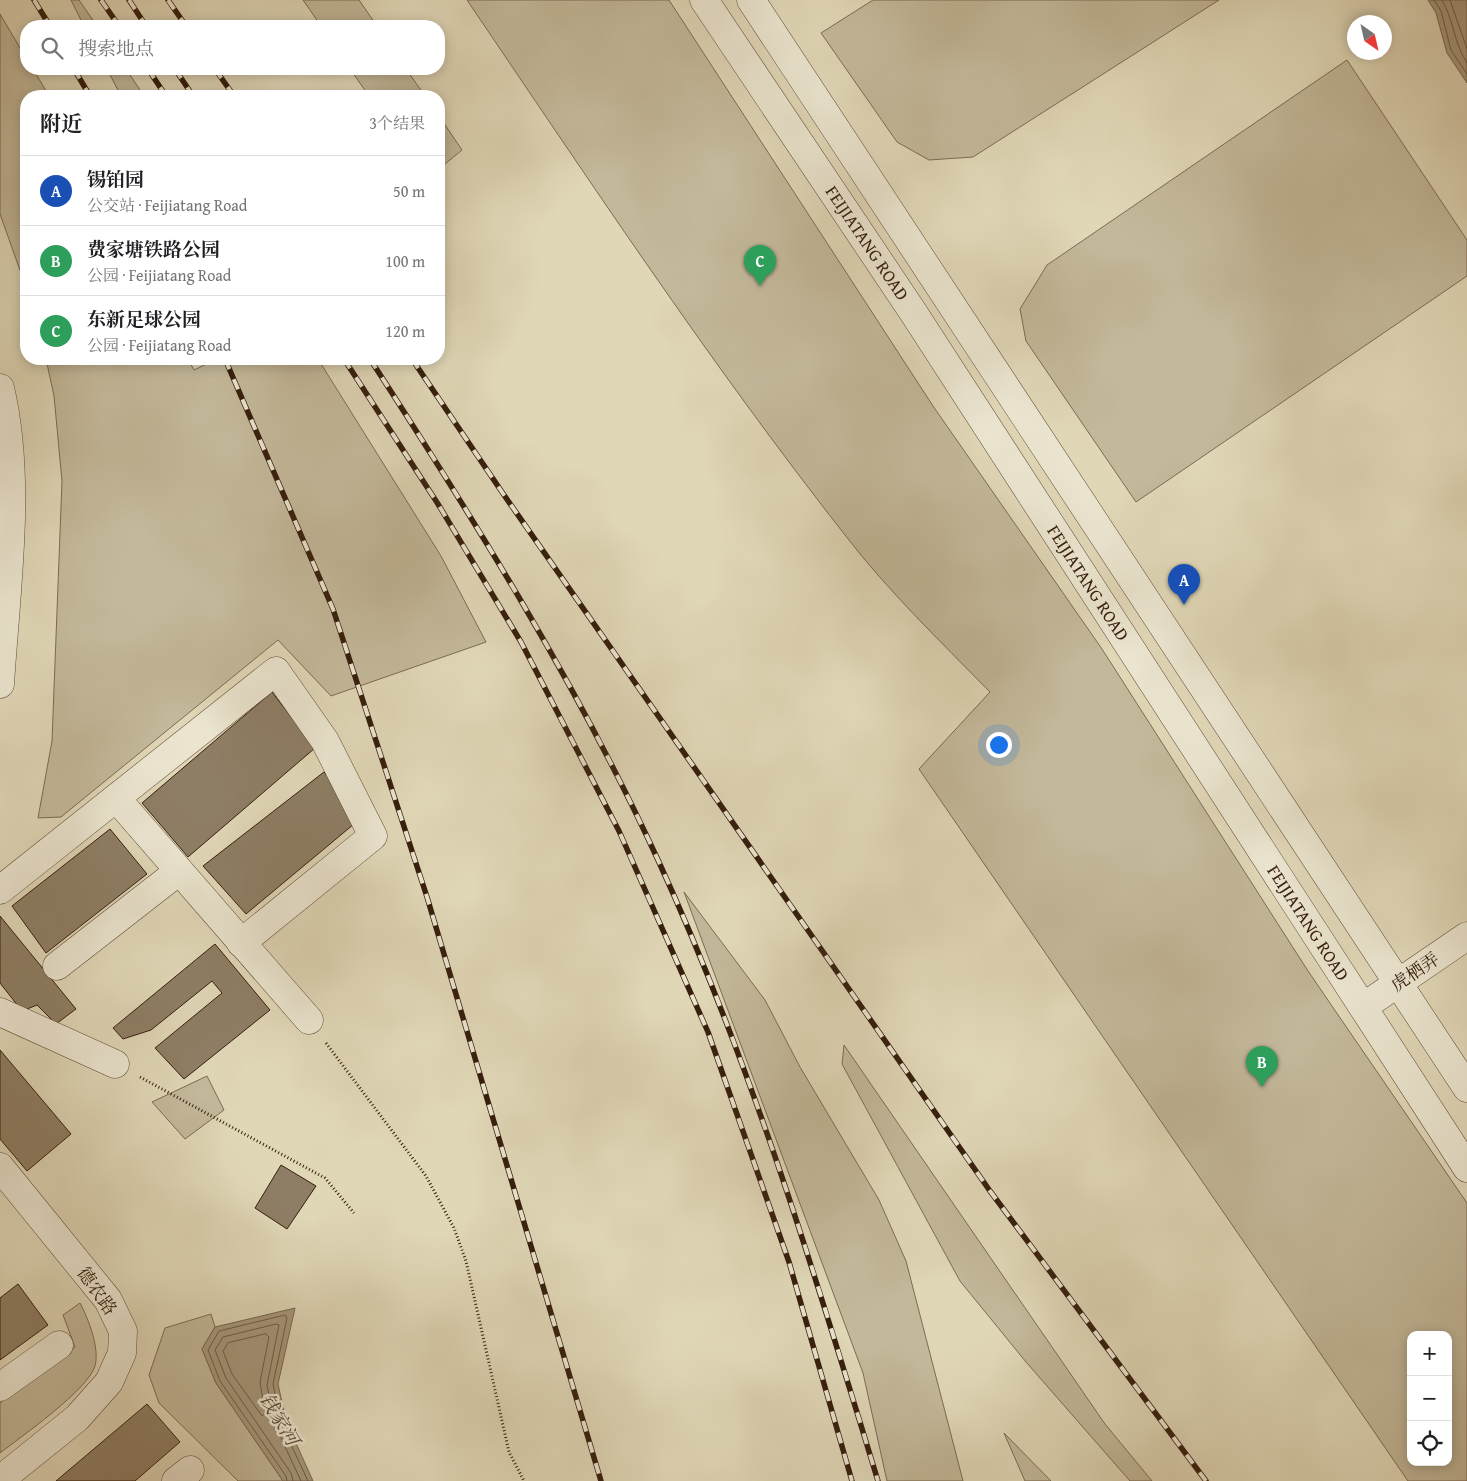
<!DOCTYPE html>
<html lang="zh">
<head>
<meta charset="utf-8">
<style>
	:root { --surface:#fff; --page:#f6f6f6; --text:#202124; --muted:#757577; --line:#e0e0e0; --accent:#8f2418 }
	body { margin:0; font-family:"Gentium Book Plus","Noto Serif SC",serif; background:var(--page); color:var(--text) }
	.controls { position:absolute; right:15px; bottom:15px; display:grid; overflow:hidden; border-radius:10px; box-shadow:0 2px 12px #0003 }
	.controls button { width:45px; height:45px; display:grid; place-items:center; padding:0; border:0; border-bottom:1px solid var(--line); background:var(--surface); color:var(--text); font:25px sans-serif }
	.compass { position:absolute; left:1347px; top:15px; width:45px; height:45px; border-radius:50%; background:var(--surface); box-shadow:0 2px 12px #0003; rotate:146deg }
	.you { position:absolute; left:998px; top:744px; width:18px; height:18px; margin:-12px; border:4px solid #fff; border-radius:50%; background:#1a73e8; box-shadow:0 0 0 8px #1a73e833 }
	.badge { display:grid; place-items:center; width:32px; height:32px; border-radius:50%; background:var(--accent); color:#fff; font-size:16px; font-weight:700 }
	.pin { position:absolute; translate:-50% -41px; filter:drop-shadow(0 1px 2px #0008) }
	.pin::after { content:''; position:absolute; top:26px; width:18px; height:15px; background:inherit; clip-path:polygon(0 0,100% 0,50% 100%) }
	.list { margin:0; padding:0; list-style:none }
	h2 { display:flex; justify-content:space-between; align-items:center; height:65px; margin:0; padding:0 20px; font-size:21px }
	h2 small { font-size:16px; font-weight:400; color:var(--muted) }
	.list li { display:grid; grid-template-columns:32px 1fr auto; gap:15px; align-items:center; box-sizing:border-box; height:70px; padding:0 20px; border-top:1px solid var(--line) }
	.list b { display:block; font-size:19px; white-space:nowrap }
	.list p { margin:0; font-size:16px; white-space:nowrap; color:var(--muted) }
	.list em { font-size:16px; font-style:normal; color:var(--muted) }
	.icon { flex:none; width:28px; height:28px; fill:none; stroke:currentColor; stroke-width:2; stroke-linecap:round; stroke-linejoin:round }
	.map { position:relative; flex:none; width:1467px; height:1481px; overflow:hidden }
	.search { position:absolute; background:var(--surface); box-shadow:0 2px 12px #0003; left:20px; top:20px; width:425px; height:55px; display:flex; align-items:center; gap:12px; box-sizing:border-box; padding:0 18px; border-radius:20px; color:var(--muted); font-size:19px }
	.panel { position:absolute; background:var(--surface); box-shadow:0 2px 12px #0003; left:20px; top:90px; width:425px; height:275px; border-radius:20px }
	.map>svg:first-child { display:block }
</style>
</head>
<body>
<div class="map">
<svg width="1467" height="1481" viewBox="0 0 1467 1481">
	<rect width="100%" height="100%" fill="#e0d7b7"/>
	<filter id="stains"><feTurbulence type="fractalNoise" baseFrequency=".004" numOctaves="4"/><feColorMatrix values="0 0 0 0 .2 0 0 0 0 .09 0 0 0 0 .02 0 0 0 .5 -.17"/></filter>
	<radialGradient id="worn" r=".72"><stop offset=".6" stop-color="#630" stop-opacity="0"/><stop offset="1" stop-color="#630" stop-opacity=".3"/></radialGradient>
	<g fill="#c3b89a" stroke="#7c6b54" fill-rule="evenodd">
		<polygon points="71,0 79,0 97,26 84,26"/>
		<polygon points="303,0 359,0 377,26 321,26"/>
		<path d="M467,0H669L933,406L1102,649L1308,971L1467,1203V1481H1408L919,769L990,692C940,641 888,591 845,535C710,363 589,180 467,0ZM1411,1335H1448V1462H1411Z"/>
		<polygon points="873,0 1219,0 973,157 929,160 897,142 821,33"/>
		<polygon points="0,14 26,58 26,69 33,69 49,96 26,96 26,287 0,214"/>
		<polygon points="1347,60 1467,240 1467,276 1136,502 1026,341 1020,309 1047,265"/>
		<polygon points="107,69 126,69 144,96 121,96"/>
		<polygon points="350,69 406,69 425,96 369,96"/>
		<polygon points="439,116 462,150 439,169"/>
		<polygon points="46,359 188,359 194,370 217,359 318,359 441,556 486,642 331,696 278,640 61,817 38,818 52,741 62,481 54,396"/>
		<polygon points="684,892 765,1000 800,1067 879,1200 906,1261 963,1481 887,1481 863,1373"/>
		<polygon points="844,1045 1105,1424 1152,1481 1130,1481 1026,1362 960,1281 842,1064"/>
		<polygon points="207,1076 224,1110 185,1139 152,1102"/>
		<path d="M80,1303C88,1318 100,1348 95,1366C88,1390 22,1436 0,1453V1403L75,1347L63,1315Z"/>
		<polygon points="211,1314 215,1327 202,1349 216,1383 283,1481 238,1481 159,1403 149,1375 165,1328"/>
		<polygon points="1004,1433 1051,1481 1025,1481"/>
	</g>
	<g fill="#a6987d" stroke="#796750">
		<polygon points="1428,0 1467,0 1467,83 1447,53 1436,13"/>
		<polygon points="295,1308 278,1384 286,1421 313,1481 283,1481 216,1383 202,1349 215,1327"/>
	</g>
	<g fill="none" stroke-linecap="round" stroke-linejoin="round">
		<g stroke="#6e5b45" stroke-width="1">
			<polyline points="1434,0 1441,11 1451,50 1467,74"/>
			<path d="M1442,0C1454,20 1453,41 1467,63"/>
			<polyline points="1450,0 1467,49"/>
			<polygon points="266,1334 269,1337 260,1382 265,1413 262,1416 232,1374 223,1351 228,1343"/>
			<polyline points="287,1481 286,1476 220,1381 208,1350 219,1331 285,1315 287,1318 273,1384 281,1423 308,1481"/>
			<polyline points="293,1481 291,1473 226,1378 215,1350 223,1337 276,1324 279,1325 267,1385 275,1425 301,1481"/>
		</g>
	</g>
	<g fill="#8e7e65" stroke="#361e0d">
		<polygon points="272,692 315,748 188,857 142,803"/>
		<polygon points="324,772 360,819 246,914 203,866"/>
		<polygon points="110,829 147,874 46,953 12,906"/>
		<polygon points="0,916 76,1009 56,1024 37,1005 22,1011 0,983"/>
		<polygon points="215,944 270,1010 184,1079 155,1048 222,993 212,981 151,1030 123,1039 113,1028"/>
		<polygon points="0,1050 71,1134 27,1171 0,1139"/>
		<polygon points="281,1165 316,1186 287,1229 255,1208"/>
		<polygon points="18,1284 48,1325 0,1360 0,1298"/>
		<polygon points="147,1404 180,1442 135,1481 56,1481"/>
	</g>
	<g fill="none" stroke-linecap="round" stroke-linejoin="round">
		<defs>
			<g id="minor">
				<polyline points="704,0 913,312 1467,1168"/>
				<polyline points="751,0 1467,1088"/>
				<path d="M0,388C22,481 6,589 0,684"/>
				<polyline points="116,798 309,1020"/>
				<polyline points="0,890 276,671 325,741 373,836 241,943"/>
				<polyline points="57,966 179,871"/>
				<polyline points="1363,1007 1467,936"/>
				<polyline points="0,1012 115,1064"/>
				<polyline points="0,1167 108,1300 123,1331 122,1353 109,1382 77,1418 0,1480"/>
				<polyline points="0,1387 59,1345"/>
				<polyline points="176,1481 190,1470"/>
			</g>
		</defs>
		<use href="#minor" stroke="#604c38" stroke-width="29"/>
		<g stroke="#361e0d" stroke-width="3" stroke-dasharray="1 2.5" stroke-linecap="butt">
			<polyline points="326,1043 426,1176 454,1228 466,1261 509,1452 524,1481"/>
			<polyline points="140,1077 325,1178 354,1213"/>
		</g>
		<use href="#minor" stroke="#ebe5d0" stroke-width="28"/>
		<defs>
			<g id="rail">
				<polyline points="34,0 50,26"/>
				<polyline points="101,0 119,26"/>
				<polyline points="129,0 146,26"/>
				<polyline points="168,0 186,26"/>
				<polyline points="74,69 90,96"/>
				<polyline points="148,69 166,96"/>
				<polyline points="175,69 193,96"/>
				<polyline points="215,69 234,96"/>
				<polyline points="225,359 333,609 427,897 601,1481"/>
				<polyline points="344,359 438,504 521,642 619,831 708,1032 789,1262 852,1481"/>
				<path d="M370,359C475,521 577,684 658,860C750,1060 814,1271 878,1481"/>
				<polyline points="412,359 504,495 990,1191 1206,1481"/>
			</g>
		</defs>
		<use href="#rail" stroke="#361e0d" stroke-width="5.5"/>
		<use href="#rail" stroke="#ebe5d0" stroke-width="4" stroke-dasharray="11" stroke-linecap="butt"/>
	</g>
	<g text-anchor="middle" stroke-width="5" stroke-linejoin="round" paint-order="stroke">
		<g font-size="18" fill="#361e0d" stroke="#ebe5d0">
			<text transform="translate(867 243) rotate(56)" y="6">FEIJIATANG ROAD</text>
			<text transform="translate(1088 583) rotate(57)" y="6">FEIJIATANG ROAD</text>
			<text transform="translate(1308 923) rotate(57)" y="6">FEIJIATANG ROAD</text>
			<text transform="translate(1415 972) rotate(-34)" y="6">虎栖弄</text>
			<text transform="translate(97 1291) rotate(55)" y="6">德农路</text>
		</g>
		<g font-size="19" font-style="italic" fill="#5d4934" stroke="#ebe5d0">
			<text transform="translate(280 1419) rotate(59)" y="7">钱家河</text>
		</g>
	</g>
	<rect width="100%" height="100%" filter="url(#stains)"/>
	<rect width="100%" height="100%" fill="url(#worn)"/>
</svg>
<div class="controls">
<button>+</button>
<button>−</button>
<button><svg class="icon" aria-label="locate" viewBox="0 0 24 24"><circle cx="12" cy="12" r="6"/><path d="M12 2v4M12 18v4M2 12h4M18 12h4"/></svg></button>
</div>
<svg class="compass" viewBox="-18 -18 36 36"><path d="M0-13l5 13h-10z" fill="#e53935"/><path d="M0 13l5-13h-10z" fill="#757577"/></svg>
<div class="you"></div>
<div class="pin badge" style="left:1184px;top:605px;background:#1a4fb4">A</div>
<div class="pin badge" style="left:1262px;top:1087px;background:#2e9e5b">B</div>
<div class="pin badge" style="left:760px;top:286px;background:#2e9e5b">C</div>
<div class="search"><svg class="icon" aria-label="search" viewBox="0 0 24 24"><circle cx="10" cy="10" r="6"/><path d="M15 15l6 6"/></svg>搜索地点</div>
<section class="panel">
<h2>附近<small>3个结果</small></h2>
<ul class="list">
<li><span class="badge" style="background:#1a4fb4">A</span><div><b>锡铂园</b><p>公交站 · Feijiatang Road</p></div><em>50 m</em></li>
<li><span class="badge" style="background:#2e9e5b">B</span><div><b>费家塘铁路公园</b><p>公园 · Feijiatang Road</p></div><em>100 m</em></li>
<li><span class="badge" style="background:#2e9e5b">C</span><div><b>东新足球公园</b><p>公园 · Feijiatang Road</p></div><em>120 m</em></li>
</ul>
</section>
</div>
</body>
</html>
